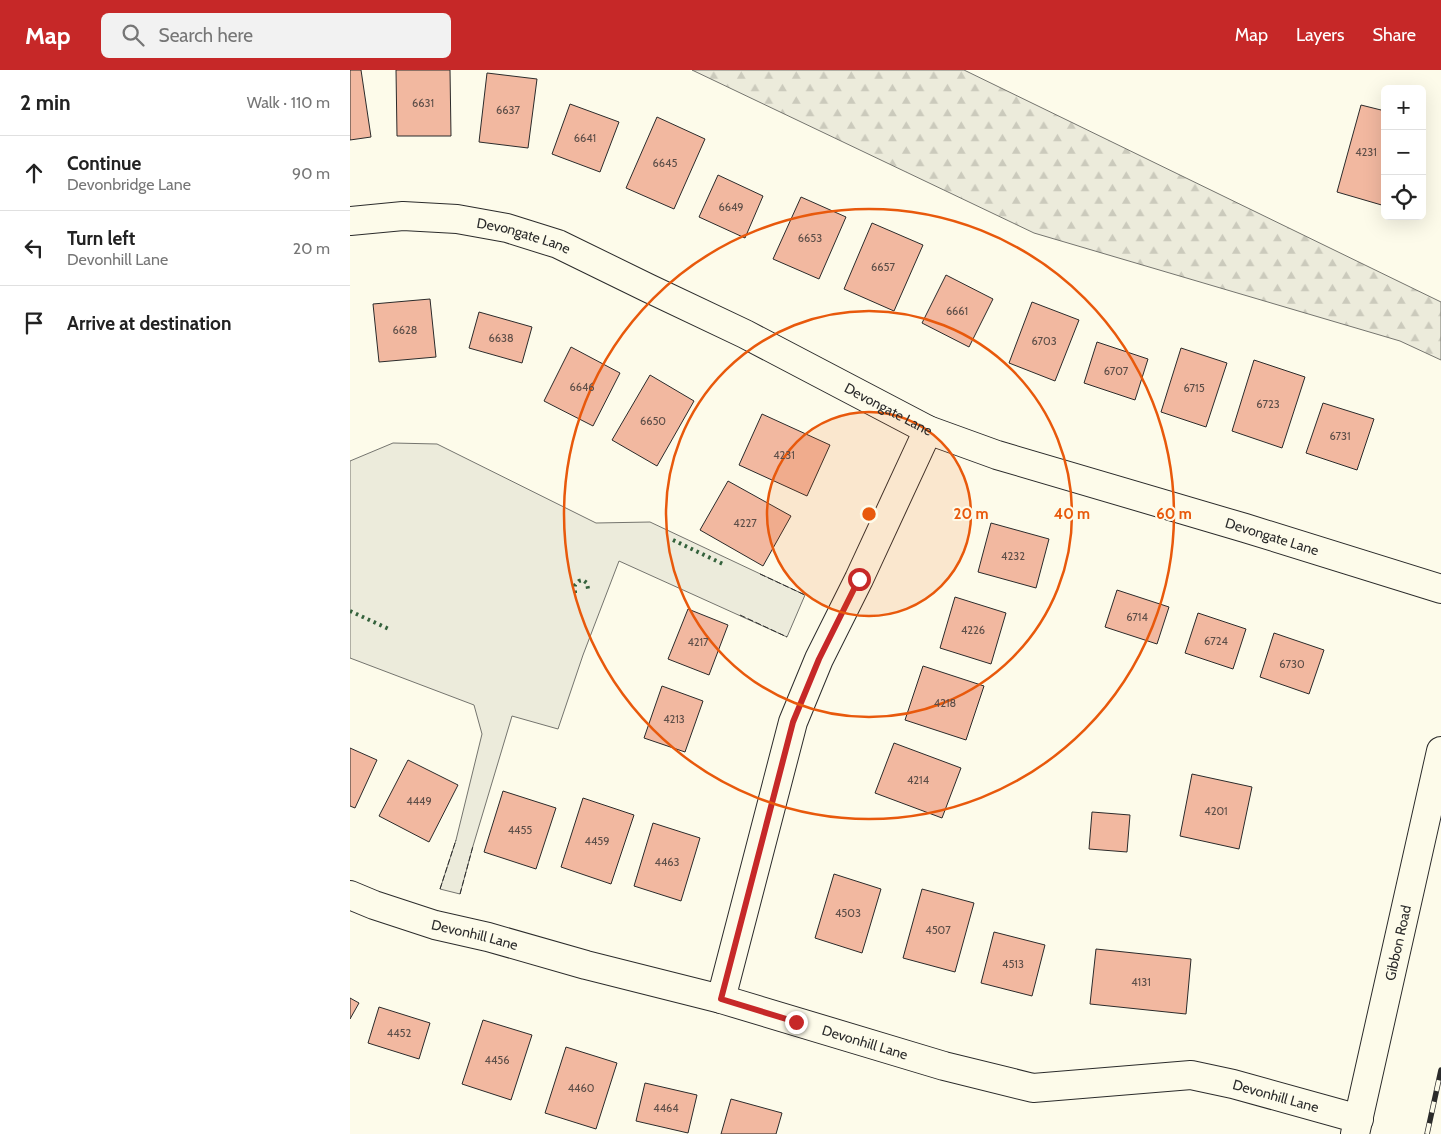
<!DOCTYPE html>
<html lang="en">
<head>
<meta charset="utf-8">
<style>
	:root { --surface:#fff; --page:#f2f2f2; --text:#222; --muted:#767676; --line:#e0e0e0; --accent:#c62828 }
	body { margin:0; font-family:Cabin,sans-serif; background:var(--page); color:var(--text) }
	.controls { position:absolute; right:15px; top:15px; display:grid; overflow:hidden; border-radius:8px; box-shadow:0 5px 20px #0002 }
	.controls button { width:45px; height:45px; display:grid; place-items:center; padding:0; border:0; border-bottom:1px solid var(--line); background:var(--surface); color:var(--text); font:25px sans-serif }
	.stop { position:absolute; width:15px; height:15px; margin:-11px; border:4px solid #c62828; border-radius:50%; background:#fff }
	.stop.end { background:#c62828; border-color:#fff; box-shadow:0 1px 5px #0008 }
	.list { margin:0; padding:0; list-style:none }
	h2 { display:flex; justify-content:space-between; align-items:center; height:65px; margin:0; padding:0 20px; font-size:21px }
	h2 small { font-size:16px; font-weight:400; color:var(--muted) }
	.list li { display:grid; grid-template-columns:32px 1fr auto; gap:15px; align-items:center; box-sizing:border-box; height:75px; padding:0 20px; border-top:1px solid var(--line) }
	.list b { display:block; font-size:19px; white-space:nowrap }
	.list p { margin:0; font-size:16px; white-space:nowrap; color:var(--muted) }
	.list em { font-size:16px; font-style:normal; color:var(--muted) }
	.icon { flex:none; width:28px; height:28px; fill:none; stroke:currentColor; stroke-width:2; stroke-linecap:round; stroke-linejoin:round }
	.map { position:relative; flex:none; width:1091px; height:1064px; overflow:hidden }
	header { display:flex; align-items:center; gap:30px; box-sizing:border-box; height:70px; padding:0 25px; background:var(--accent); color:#fff }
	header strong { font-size:24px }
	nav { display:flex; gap:28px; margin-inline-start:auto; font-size:18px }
	.search { width:350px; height:45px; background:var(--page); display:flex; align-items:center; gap:12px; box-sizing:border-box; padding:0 18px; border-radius:8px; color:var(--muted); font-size:19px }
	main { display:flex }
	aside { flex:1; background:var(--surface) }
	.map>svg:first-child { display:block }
</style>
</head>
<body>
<header>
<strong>Map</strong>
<div class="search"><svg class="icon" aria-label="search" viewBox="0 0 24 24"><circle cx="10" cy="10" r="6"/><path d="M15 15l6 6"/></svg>Search here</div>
<nav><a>Map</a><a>Layers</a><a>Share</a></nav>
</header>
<main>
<aside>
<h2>2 min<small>Walk · 110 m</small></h2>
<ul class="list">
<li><svg class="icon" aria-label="ahead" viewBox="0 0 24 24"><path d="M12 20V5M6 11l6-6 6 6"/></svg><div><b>Continue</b><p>Devonbridge Lane</p></div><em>90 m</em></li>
<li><svg class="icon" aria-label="left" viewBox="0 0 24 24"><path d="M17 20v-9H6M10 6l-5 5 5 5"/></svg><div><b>Turn left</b><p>Devonhill Lane</p></div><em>20 m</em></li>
<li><svg class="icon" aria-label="arrive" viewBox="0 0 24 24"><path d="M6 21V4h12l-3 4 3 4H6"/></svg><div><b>Arrive at destination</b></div></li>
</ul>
</aside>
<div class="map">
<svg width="1091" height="1064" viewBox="0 0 1091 1064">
	<defs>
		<pattern id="forest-firs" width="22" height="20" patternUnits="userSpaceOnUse" patternTransform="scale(1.25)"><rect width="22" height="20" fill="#ecebdb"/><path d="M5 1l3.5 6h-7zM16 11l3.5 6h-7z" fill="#cbcabc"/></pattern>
	</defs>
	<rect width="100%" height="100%" fill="#fdfbea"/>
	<polygon fill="url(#forest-firs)" stroke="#74746e" points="342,0 614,0 1091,232 1091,290 1050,271 684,163"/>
	<polygon fill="#ecebdb" stroke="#74746e" points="43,373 87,374 246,453 300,452 455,525 437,567 269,491 233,585 208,659 162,646 123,776 110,824 90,819 106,770 132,664 124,635 0,588 0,391"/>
	<g fill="#f2b8a0" stroke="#2b2b2b">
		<polygon points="0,0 11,0 21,67 0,70"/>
		<polygon points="46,0 100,0 101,66 47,66"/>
		<polygon points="137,3 187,9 178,78 129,72"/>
		<polygon points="220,34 269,52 250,102 202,84"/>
		<polygon points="1011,35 1035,41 1035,136 987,122"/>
		<polygon points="307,47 355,69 324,139 276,118"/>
		<polygon points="368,105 413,126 395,168 349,147"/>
		<polygon points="451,127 496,147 469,209 423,189"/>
		<polygon points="522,153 573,175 544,241 494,219"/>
		<polygon points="596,205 643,229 619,277 572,253"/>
		<polygon points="80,229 86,287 29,292 23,234"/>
		<polygon points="682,232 729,250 705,311 659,293"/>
		<polygon points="129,242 182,257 172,293 119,278"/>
		<polygon points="747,272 798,289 785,330 734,313"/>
		<polygon points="221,277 270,303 243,356 194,331"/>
		<polygon points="831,278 877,293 856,357 811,342"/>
		<polygon points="904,290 955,307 932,378 882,361"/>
		<polygon points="300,305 344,331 307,396 262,370"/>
		<polygon points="973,333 1024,349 1007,400 956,383"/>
		<polygon points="412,344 480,375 457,426 389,395"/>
		<polygon points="378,411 441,446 413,496 350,460"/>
		<polygon points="641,453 699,469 686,518 628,502"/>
		<polygon points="767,520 819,537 807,574 755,557"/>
		<polygon points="605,527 656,543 641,594 590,578"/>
		<polygon points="338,539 378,555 359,605 318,589"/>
		<polygon points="848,543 896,559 883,599 835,583"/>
		<polygon points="924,563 974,580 959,624 910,607"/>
		<polygon points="573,596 634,616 616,670 555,650"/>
		<polygon points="312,616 353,631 335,682 294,668"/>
		<polygon points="544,673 611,698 592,748 525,723"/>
		<polygon points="0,678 27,690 5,738 0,736"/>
		<polygon points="58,690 108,715 79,772 29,746"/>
		<polygon points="842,704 902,717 889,779 830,766"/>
		<polygon points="153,721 206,738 186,799 134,782"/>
		<polygon points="233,728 284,745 261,814 211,797"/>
		<polygon points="742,742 780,745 777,782 739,779"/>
		<polygon points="303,753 350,768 331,831 284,816"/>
		<polygon points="484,804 531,819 512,883 465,868"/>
		<polygon points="572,819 624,833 605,902 553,888"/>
		<polygon points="644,862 695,875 682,926 631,913"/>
		<polygon points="746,879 841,889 836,944 740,934"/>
		<polygon points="0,928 9,933 0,949"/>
		<polygon points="29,937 80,953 69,989 18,973"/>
		<polygon points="133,950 182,965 161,1030 112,1014"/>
		<polygon points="216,977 267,993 246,1059 195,1043"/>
		<polygon points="295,1013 347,1025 338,1063 286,1051"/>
		<polygon points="381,1029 432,1043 426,1064 371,1064"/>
	</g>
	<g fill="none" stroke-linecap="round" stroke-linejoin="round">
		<defs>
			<g id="street">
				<path id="s1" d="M0,151L53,146L107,149L157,158L208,174L298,218L395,264L578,360L647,385L895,458L1091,519"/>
				<path id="s2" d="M0,825L24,835L85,855L138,867L236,895L371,929L594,996L683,1018L841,1005L883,1014L1009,1049"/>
				<polyline points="371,929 443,652 469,589 509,509 578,360"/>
			</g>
			<g id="secondary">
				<path id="s3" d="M1005,1064L1091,681"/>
			</g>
		</defs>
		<use href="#street" stroke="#2b2b2b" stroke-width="30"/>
		<use href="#secondary" stroke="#2b2b2b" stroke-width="30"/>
		<use href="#street" stroke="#fdfbea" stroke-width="28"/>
		<use href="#secondary" stroke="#fdfbea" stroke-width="28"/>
		<defs>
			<polyline id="rail" points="1077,1064 1091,1000"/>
		</defs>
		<use href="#rail" stroke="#2b2b2b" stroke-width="5.5"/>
		<use href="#rail" stroke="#fdfbea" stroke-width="4" stroke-dasharray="11" stroke-linecap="butt"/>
		<g stroke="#34623c" stroke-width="4" stroke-dasharray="2.5 4" stroke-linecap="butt">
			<polyline points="323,470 373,494"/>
			<polyline points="225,523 225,515 229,511 233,510 237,513 238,519"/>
			<polyline points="0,541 41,560"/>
		</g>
		<g stroke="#2b2b2b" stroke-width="1" stroke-dasharray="6 2.5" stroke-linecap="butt">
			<polyline points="410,504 455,525"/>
			<polyline points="390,545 437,567"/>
			<polyline points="90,819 106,770"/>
			<polyline points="110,824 123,776"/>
		</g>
	</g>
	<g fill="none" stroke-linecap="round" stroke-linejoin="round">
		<polyline stroke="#c62828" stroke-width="6" points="446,952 371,929 443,652 469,589 509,509"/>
	</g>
	<circle cx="519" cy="444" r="102" fill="#e8590c" fill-opacity=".12"/>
	<g fill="none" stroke="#e8590c" stroke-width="2.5">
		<circle cx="519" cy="444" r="102"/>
		<circle cx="519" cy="444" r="203"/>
		<circle cx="519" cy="444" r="305"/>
	</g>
	<g text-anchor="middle" stroke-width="4" stroke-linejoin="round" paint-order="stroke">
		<g font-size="11" fill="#5d4e48">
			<text x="73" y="37">6631</text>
			<text x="158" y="44">6637</text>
			<text x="235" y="72">6641</text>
			<text x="1016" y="86">4231</text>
			<text x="315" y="97">6645</text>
			<text x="381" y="141">6649</text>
			<text x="460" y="172">6653</text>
			<text x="533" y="201">6657</text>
			<text x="607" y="245">6661</text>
			<text x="55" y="264">6628</text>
			<text x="151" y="272">6638</text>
			<text x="694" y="275">6703</text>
			<text x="766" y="305">6707</text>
			<text x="232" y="321">6646</text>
			<text x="844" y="322">6715</text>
			<text x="918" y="338">6723</text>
			<text x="303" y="355">6650</text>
			<text x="990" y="370">6731</text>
			<text x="434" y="389">4231</text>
			<text x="395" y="457">4227</text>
			<text x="663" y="490">4232</text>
			<text x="787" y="551">6714</text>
			<text x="623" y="564">4226</text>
			<text x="866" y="575">6724</text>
			<text x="348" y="576">4217</text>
			<text x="942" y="598">6730</text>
			<text x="595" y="637">4218</text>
			<text x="324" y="653">4213</text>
			<text x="568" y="714">4214</text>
			<text x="69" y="735">4449</text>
			<text x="866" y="745">4201</text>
			<text x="170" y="764">4455</text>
			<text x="247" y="775">4459</text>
			<text x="317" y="796">4463</text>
			<text x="498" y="847">4503</text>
			<text x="588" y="864">4507</text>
			<text x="663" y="898">4513</text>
			<text x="791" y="916">4131</text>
			<text x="49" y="967">4452</text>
			<text x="147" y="994">4456</text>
			<text x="231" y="1022">4460</text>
			<text x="316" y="1042">4464</text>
		</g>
		<g font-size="14" fill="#2b2b2b" stroke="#fdfbea">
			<text dy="5" stroke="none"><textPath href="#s1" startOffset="176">Devongate Lane</textPath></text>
			<text dy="5" stroke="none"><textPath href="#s1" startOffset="581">Devongate Lane</textPath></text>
			<text dy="5" stroke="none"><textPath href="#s1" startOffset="986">Devongate Lane</textPath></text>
			<text dy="5" stroke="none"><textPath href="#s2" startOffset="131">Devonhill Lane</textPath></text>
			<text dy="5" stroke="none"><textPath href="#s3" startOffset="196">Gibbon Road</textPath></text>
			<text dy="5" stroke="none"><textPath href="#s2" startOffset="536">Devonhill Lane</textPath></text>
			<text dy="5" stroke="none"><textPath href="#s2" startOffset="956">Devonhill Lane</textPath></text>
		</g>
	</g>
	<circle cx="519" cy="444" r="8" fill="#e8590c" stroke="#fdfbea" stroke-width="2.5"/>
	<g font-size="15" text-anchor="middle" font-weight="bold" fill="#e8590c" stroke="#fdfbea" stroke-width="4" stroke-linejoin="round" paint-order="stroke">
		<text x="621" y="449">20 m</text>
		<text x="722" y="449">40 m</text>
		<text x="824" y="449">60 m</text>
	</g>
</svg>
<div class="controls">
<button>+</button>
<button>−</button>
<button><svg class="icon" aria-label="locate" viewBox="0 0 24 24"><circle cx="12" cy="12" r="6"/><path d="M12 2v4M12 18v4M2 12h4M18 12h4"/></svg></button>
</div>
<div class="stop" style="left:509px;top:509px"></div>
<div class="stop end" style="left:446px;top:952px"></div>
</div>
</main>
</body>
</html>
